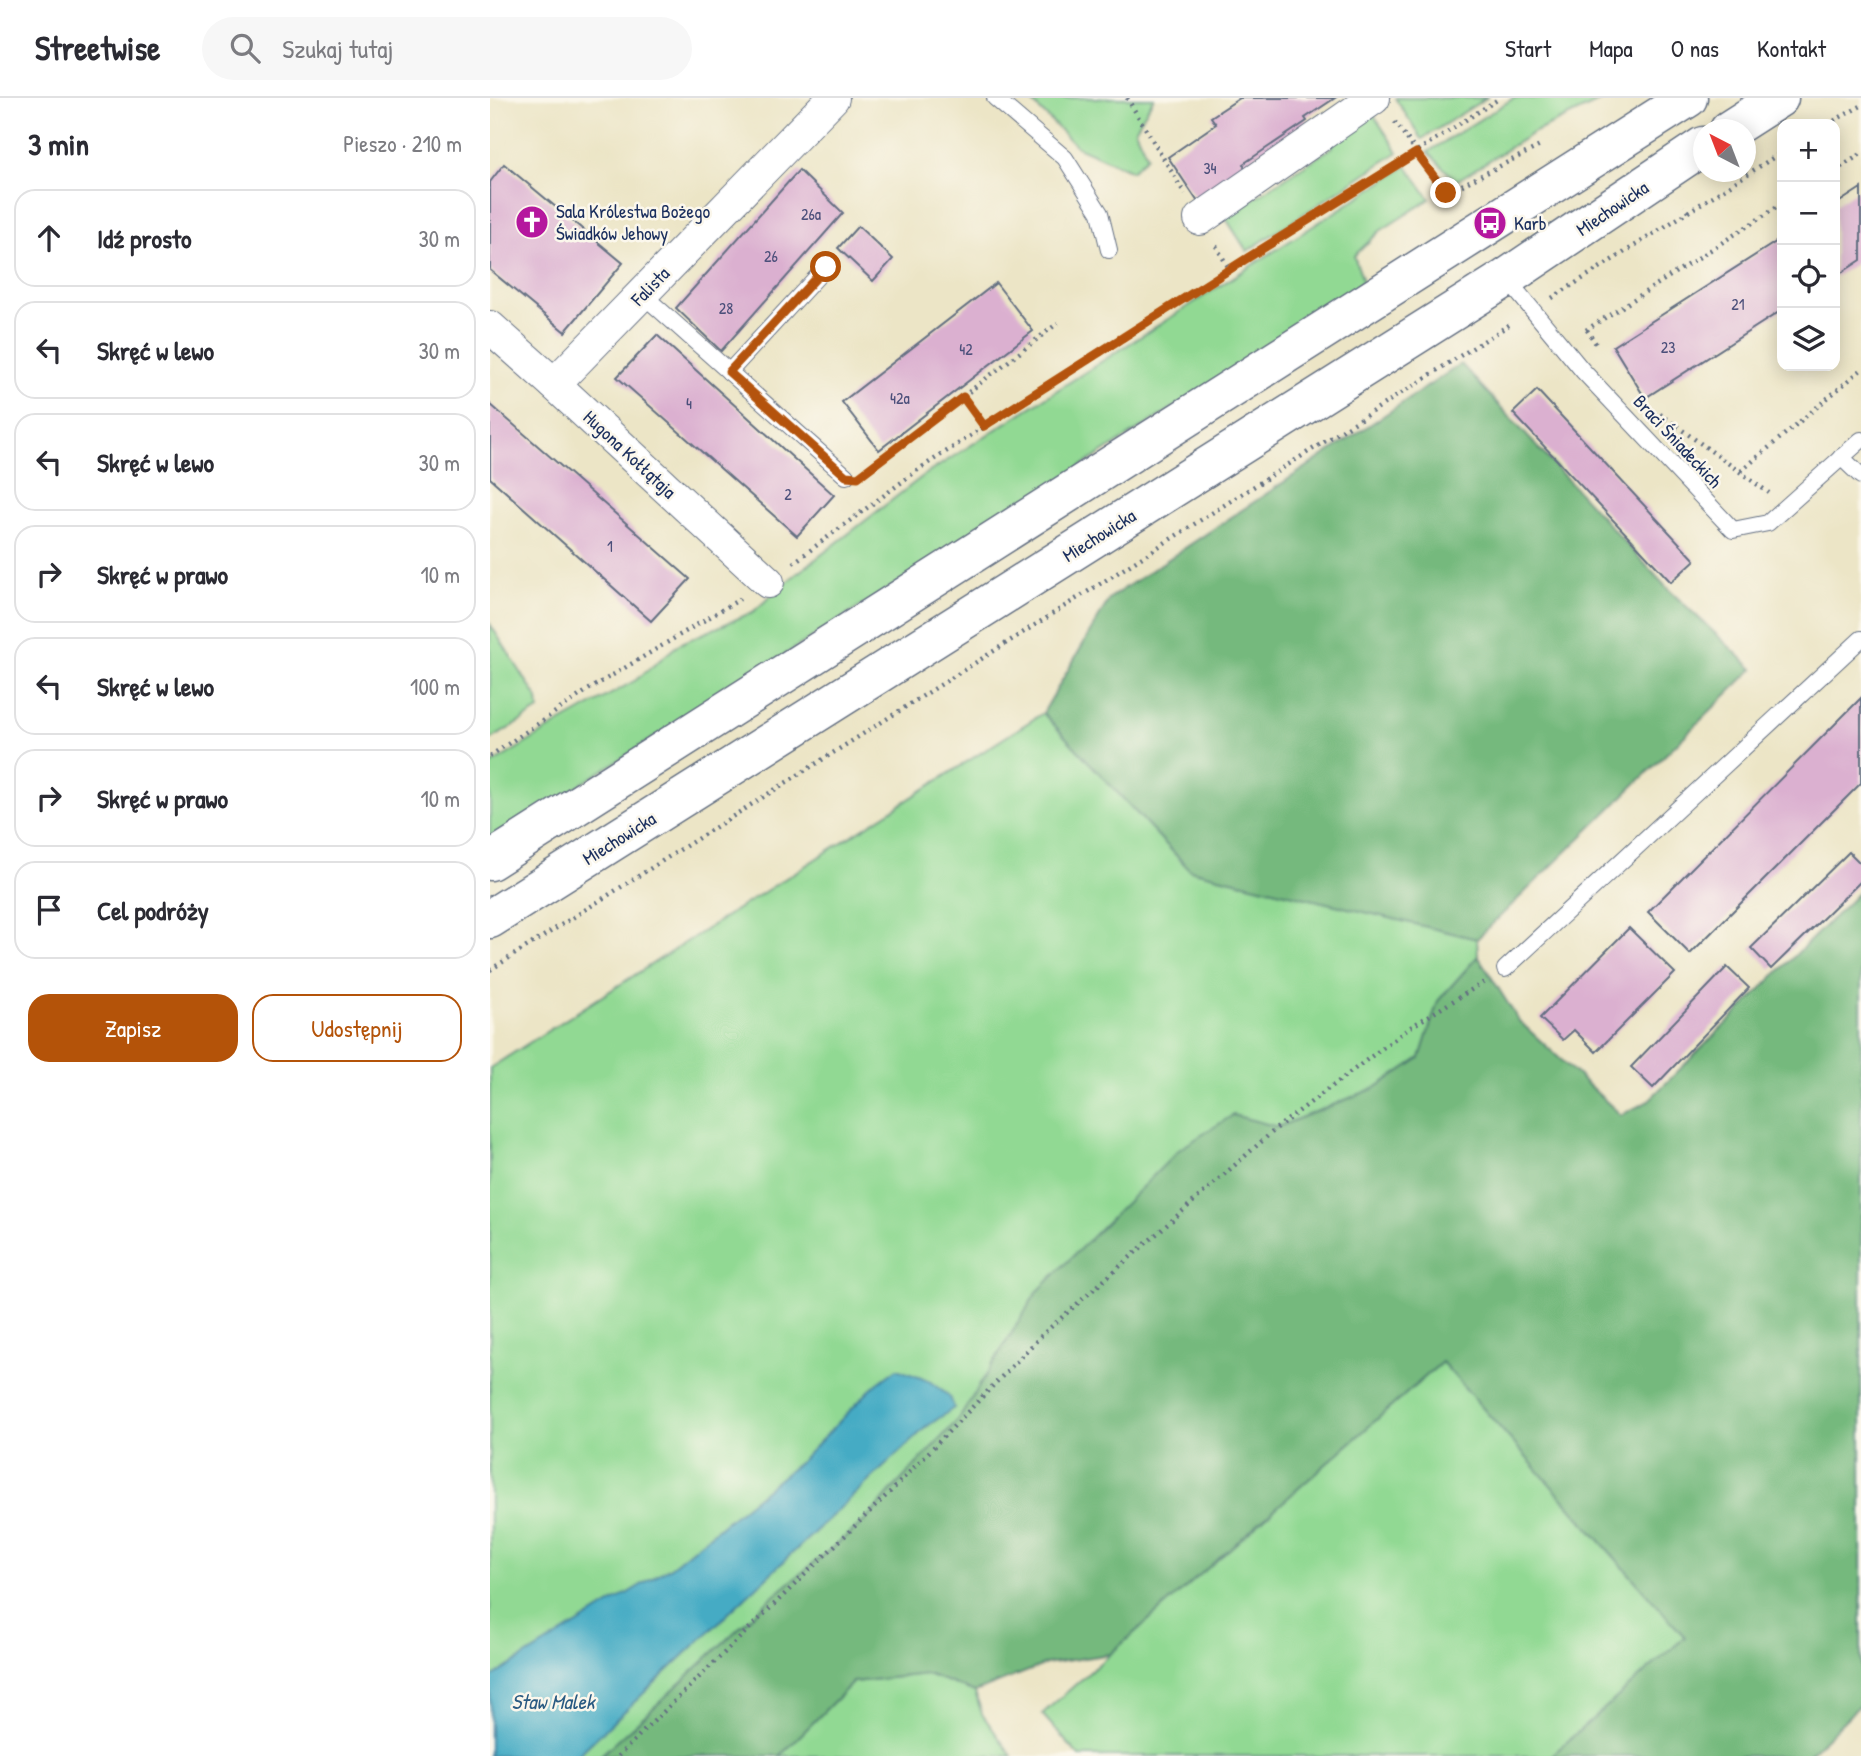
<!DOCTYPE html>
<html lang="pl">
<head>
<meta charset="utf-8">
<style>
	:root { --surface:#fff; --page:#f7f7f7; --text:#2b2b33; --muted:#7c7c81; --line:#e1e1e2; --accent:#b45309 }
	body { margin:0; font-family:"Patrick Hand",sans-serif; background:var(--page); color:var(--text) }
	.controls { position:absolute; right:21px; top:21px; display:grid; overflow:hidden; border-radius:14px; box-shadow:0 4px 18px #0003 }
	.controls button { width:63px; height:63px; display:grid; place-items:center; padding:0; border:0; border-bottom:2px solid var(--line); background:var(--surface); color:var(--text); font:35px sans-serif }
	.compass { position:absolute; left:1203px; top:21px; width:63px; height:63px; border-radius:50%; background:var(--surface); box-shadow:0 4px 18px #0003; rotate:318deg }
	.stop { position:absolute; width:21px; height:21px; margin:-16px; border:5px solid #b45309; border-radius:50%; background:#fff }
	.stop.end { background:#b45309; border-color:#fff; box-shadow:0 2px 7px #0008 }
	.list { margin:0; padding:0; list-style:none }
	h2 { display:flex; justify-content:space-between; align-items:center; height:91px; margin:0; padding:0 28px; font-size:30px }
	h2 small { font-size:23px; font-weight:400; color:var(--muted) }
	.list li { display:grid; grid-template-columns:46px 1fr auto; gap:21px; align-items:center; box-sizing:border-box; height:98px; margin:0 14px 14px; padding:0 14px; border:2px solid var(--line); border-radius:21px }
	.list b { display:block; font-size:26px; white-space:nowrap }
	.list em { font-size:23px; font-style:normal; color:var(--muted) }
	.actions { display:flex; gap:14px; padding:21px 28px }
	.actions a { flex:1; padding:16px 0; border:2px solid var(--accent); border-radius:21px; text-align:center; font-size:24px; color:var(--accent) }
	.actions .main { background:var(--accent); color:#fff }
	.icon { flex:none; width:38px; height:38px; fill:none; stroke:currentColor; stroke-width:2; stroke-linecap:round; stroke-linejoin:round }
	.map { position:relative; flex:none; width:1371px; height:1658px; overflow:hidden }
	header { display:flex; align-items:center; gap:42px; box-sizing:border-box; height:98px; padding:0 35px; background:var(--surface); border-bottom:2px solid var(--line) }
	header strong { font-size:33px }
	nav { display:flex; gap:38px; margin-inline-start:auto; font-size:24px }
	.search { width:490px; height:63px; background:var(--page); display:flex; align-items:center; gap:18px; box-sizing:border-box; padding:0 24px; border-radius:38px; color:var(--muted); font-size:26px }
	main { display:flex }
	aside { flex:1; background:var(--surface) }
	.map>svg:first-child { display:block }
</style>
</head>
<body>
<header>
<strong>Streetwise</strong>
<div class="search"><svg class="icon" aria-label="search" viewBox="0 0 24 24"><circle cx="10" cy="10" r="6"/><path d="M15 15l6 6"/></svg>Szukaj tutaj</div>
<nav><a>Start</a><a>Mapa</a><a>O nas</a><a>Kontakt</a></nav>
</header>
<main>
<aside>
<h2>3 min<small>Pieszo · 210 m</small></h2>
<ul class="list">
<li><svg class="icon" aria-label="ahead" viewBox="0 0 24 24"><path d="M12 20V5M6 11l6-6 6 6"/></svg><div><b>Idź prosto</b></div><em>30 m</em></li>
<li><svg class="icon" aria-label="left" viewBox="0 0 24 24"><path d="M17 20v-9H6M10 6l-5 5 5 5"/></svg><div><b>Skręć w lewo</b></div><em>30 m</em></li>
<li><svg class="icon" aria-label="left" viewBox="0 0 24 24"><path d="M17 20v-9H6M10 6l-5 5 5 5"/></svg><div><b>Skręć w lewo</b></div><em>30 m</em></li>
<li><svg class="icon" aria-label="right" viewBox="0 0 24 24"><path d="M7 20v-9h11M14 6l5 5-5 5"/></svg><div><b>Skręć w prawo</b></div><em>10 m</em></li>
<li><svg class="icon" aria-label="left" viewBox="0 0 24 24"><path d="M17 20v-9H6M10 6l-5 5 5 5"/></svg><div><b>Skręć w lewo</b></div><em>100 m</em></li>
<li><svg class="icon" aria-label="right" viewBox="0 0 24 24"><path d="M7 20v-9h11M14 6l5 5-5 5"/></svg><div><b>Skręć w prawo</b></div><em>10 m</em></li>
<li><svg class="icon" aria-label="arrive" viewBox="0 0 24 24"><path d="M6 21V4h12l-3 4 3 4H6"/></svg><div><b>Cel podróży</b></div></li>
</ul>
<div class="actions"><a class="main">Zapisz</a><a>Udostępnij</a></div>
</aside>
<div class="map">
<svg width="1371" height="1658" viewBox="0 0 1371 1658">
	<rect width="100%" height="100%" fill="#fbf7ec"/>
	<filter id="ink" filterUnits="userSpaceOnUse"><feTurbulence type="fractalNoise" baseFrequency=".0143" numOctaves="2"/><feDisplacementMap in="SourceGraphic" scale="14" xChannelSelector="R" yChannelSelector="G"/><feConvolveMatrix kernelMatrix="1 2 1 2 8 2 1 2 1" color-interpolation-filters="sRGB"/></filter>
	<filter id="wash" filterUnits="userSpaceOnUse"><feTurbulence type="fractalNoise" baseFrequency=".00686" numOctaves="4" result="noise"/><feDisplacementMap in="SourceGraphic" scale="28" xChannelSelector="R" yChannelSelector="G"/><feGaussianBlur stdDeviation="1.57" result="paint"/><feColorMatrix in="noise" values="0 0 0 0 0 0 0 0 0 0 0 0 0 0 0 0 0 1.4 0 .05"/><feComposite in="paint" operator="in"/></filter>
	<g filter="url(#wash)">
		<rect width="100%" height="100%" fill="#ece5c6"/>
		<g fill="#91d993" stroke="#568478" stroke-width="2">
			<polygon points="538,0 664,0 645,32 657,58 642,73 587,49"/>
			<polygon points="905,0 996,0 932,41"/>
			<polygon points="1024,0 1117,0 1043,35 966,83 938,54"/>
			<polygon points="881,13 908,54 757,153 735,119 843,49 838,42"/>
			<polygon points="917,68 940,101 890,133 864,158 873,183 848,205 0,744 0,667 66,627 146,582 189,546 263,514 300,481 433,378"/>
			<polygon points="0,526 48,601 49,612 0,642"/>
			<polygon points="553,615 700,772 987,841 988,858 948,903 930,960 885,990 788,1029 743,1017 547,1194 469,1321 403,1391 376,1422 280,1501 170,1604 110,1658 87,1658 436,1329 463,1310 384,1288 310,1364 182,1468 0,1580 0,970"/>
			<polygon points="952,1264 1195,1539 1061,1658 589,1658 552,1616"/>
			<polygon points="437,1576 485,1594 492,1616 522,1658 290,1658 363,1584"/>
		</g>
		<g fill="#74b97d" stroke="#48746e" stroke-width="2">
			<polygon points="971,266 1178,491 1263,571 987,841 700,772 553,615 620,500"/>
			<polygon points="1371,792 1371,1606 1318,1658 1061,1658 1195,1539 952,1264 620,1556 556,1566 485,1594 437,1576 363,1584 290,1658 110,1658 170,1604 280,1501 376,1422 403,1391 469,1321 547,1194 690,1051 743,1017 788,1029 885,990 930,960 948,903 988,858 1029,923 1131,1017 1157,1004"/>
		</g>
		<polygon fill="#44abc4" stroke="#306d91" stroke-width="2" points="407,1271 439,1283 459,1298 464,1310 436,1329 87,1658 0,1658 0,1580 182,1468 310,1364 384,1288"/>
		<g id="blocks">
			<g fill="#dbb0d0">
				<polygon points="750,0 845,0 815,20 817,23 753,66 758,75 710,107 678,59 726,26 721,19"/>
				<polygon points="14,66 133,165 75,234 0,172 0,84"/>
				<polygon points="309,72 353,115 231,253 186,210"/>
				<polygon points="1371,90 1371,162 1345,179 1345,107"/>
				<polygon points="368,128 403,161 383,183 348,150"/>
				<polygon points="1292,140 1292,212 1155,300 1123,248"/>
				<polygon points="506,185 543,233 389,352 352,304"/>
				<polygon points="167,237 344,397 307,438 127,279"/>
				<polygon points="1047,292 1205,462 1181,484 1023,315"/>
				<polygon points="0,306 200,481 161,523 0,380"/>
				<polygon points="1371,600 1371,685 1200,856 1158,814"/>
				<polygon points="1359,754 1371,766 1371,783 1281,871 1261,850"/>
				<polygon points="1139,830 1185,875 1106,954 1084,932 1073,942 1050,920"/>
				<polygon points="1237,869 1259,890 1163,990 1141,969"/>
			</g>
		</g>
	</g>
	<g filter="url(#ink)">
		<use href="#blocks" fill-opacity="0" stroke="#646f82" stroke-width="2"/>
		<g fill="none" stroke-linecap="round" stroke-linejoin="round">
			<defs>
				<g id="service">
					<polyline points="505,0 575,60 610,115 619,152"/>
					<polyline points="1016,180 1093,273 1243,432 1278,425 1371,342"/>
					<polyline points="152,196 356,378"/>
					<polyline points="239,274 336,169"/>
					<polyline points="1351,359 1371,378"/>
					<polyline points="1015,871 1371,541"/>
				</g>
				<g id="minor">
					<polyline points="710,121 884,0"/>
					<polyline points="0,229 64,286 278,484"/>
					<polyline points="64,286 343,0"/>
				</g>
				<g id="secondary">
					<polyline points="1239,32 1289,0"/>
					<polyline points="0,763 1198,0"/>
					<polyline points="0,821 1016,180 1213,48"/>
				</g>
			</defs>
			<use href="#service" stroke="#646f82" stroke-width="18"/>
			<use href="#minor" stroke="#646f82" stroke-width="34"/>
			<use href="#secondary" stroke="#646f82" stroke-width="41"/>
			<g stroke="#646f82" stroke-width="4.5" stroke-dasharray="2 5" stroke-linecap="butt">
				<polyline points="637,0 695,96"/>
				<polyline points="905,24 956,95 1052,47"/>
				<polyline points="1338,26 1371,8"/>
				<polyline points="1345,73 1371,56"/>
				<polyline points="1198,114 1292,54"/>
				<polyline points="726,148 740,172"/>
				<polyline points="1062,200 1198,114 1194,108"/>
				<polyline points="1096,232 1292,106"/>
				<polyline points="1097,232 1108,249"/>
				<polyline points="473,298 494,328"/>
				<polyline points="1170,316 1279,395"/>
				<polyline points="379,371 568,225"/>
				<polyline points="1251,373 1371,272"/>
				<polyline points="303,465 432,369 1010,0"/>
				<polyline points="0,658 101,590 250,501"/>
				<polyline points="0,872 1022,225"/>
				<polyline points="128,1658 403,1391 553,1236 788,1029 919,930 994,884"/>
			</g>
			<use href="#service" stroke="#fff" stroke-width="16"/>
			<use href="#minor" stroke="#fff" stroke-width="32"/>
			<use href="#secondary" stroke="#fff" stroke-width="38"/>
		</g>
	</g>
	<g fill="none" stroke-linecap="round" stroke-linejoin="round" filter="url(#ink)">
		<polyline stroke="#b45309" stroke-width="9" points="336,169 239,274 356,378 368,379 473,299 494,328 759,159 926,55 956,95"/>
	</g>
	<defs>
		<symbol id="church-disc" viewBox="-11 -11 22 22"><circle r="9.5" fill="#b5179e" stroke="#fbf7ec"/><path d="M-1.2-6h2.4v3.5h3.3v2.4h-3.3V6h-2.4V-.1h-3.3v-2.4h3.3Z" fill="#fff"/></symbol>
		<symbol id="bus-disc" viewBox="-11 -11 22 22"><circle r="9.5" fill="#b5179e" stroke="#fbf7ec"/><path d="M-5-6H5V4H4V6H2V4H-2V6H-4V4H-5ZM-3.5-4V0h7V-4ZM-3.5 1.2v1.5H-2V1.2ZM2 1.2v1.5H3.5V1.2Z" fill="#fff"/></symbol>
	</defs>
	<g fill-rule="evenodd">
		<use href="#church-disc" x="23" y="105" width="38" height="38"/>
		<use href="#bus-disc" x="981" y="106" width="38" height="38"/>
	</g>
	<g text-anchor="middle" stroke-width="5" stroke-linejoin="round" paint-order="stroke">
		<g font-size="16" fill="#4b4f7a">
			<text x="720" y="76">34</text>
			<text x="321" y="122">26a</text>
			<text x="281" y="164">26</text>
			<text x="1248" y="212">21</text>
			<text x="236" y="216">28</text>
			<text x="1178" y="255">23</text>
			<text x="476" y="257">42</text>
			<text x="410" y="306">42a</text>
			<text x="199" y="311">4</text>
			<text x="298" y="402">2</text>
			<text x="120" y="454">1</text>
		</g>
		<g font-size="19" fill="#1b2f5e" stroke="#fbf7ec">
			<text transform="translate(1122 110) rotate(-34)" y="7">Miechowicka</text>
			<text transform="translate(160 188) rotate(-46)" y="7">Falista</text>
			<text transform="translate(1188 343) rotate(47)" y="7">Braci Śniadeckich</text>
			<text transform="translate(140 356) rotate(43)" y="7">Hugona Kołłątaja</text>
			<text transform="translate(609 437) rotate(-32)" y="7">Miechowicka</text>
			<text transform="translate(129 740) rotate(-32)" y="7">Miechowicka</text>
		</g>
		<g font-size="19" fill="#1b2f5e" stroke="#fbf7ec" text-anchor="start">
			<text x="66" y="120">Sala Królestwa Bożego<tspan x="66" dy="22">Świadków Jehowy</tspan></text>
			<text x="1024" y="132">Karb</text>
		</g>
		<g font-size="21" font-style="italic" fill="#295a82" stroke="#fbf7ec">
			<text x="63" y="1611">Staw Malek</text>
		</g>
	</g>
</svg>
<div class="controls">
<button>+</button>
<button>−</button>
<button><svg class="icon" aria-label="locate" viewBox="0 0 24 24"><circle cx="12" cy="12" r="6"/><path d="M12 2v4M12 18v4M2 12h4M18 12h4"/></svg></button>
<button><svg class="icon" aria-label="layers" viewBox="0 0 24 24"><path d="M12 4l9 5-9 5-9-5zM3 14l9 5 9-5"/></svg></button>
</div>
<svg class="compass" viewBox="-18 -18 36 36"><path d="M0-13l5 13h-10z" fill="#e53935"/><path d="M0 13l5-13h-10z" fill="#7c7c81"/></svg>
<div class="stop" style="left:336px;top:169px"></div>
<div class="stop end" style="left:956px;top:95px"></div>
</div>
</main>
</body>
</html>
